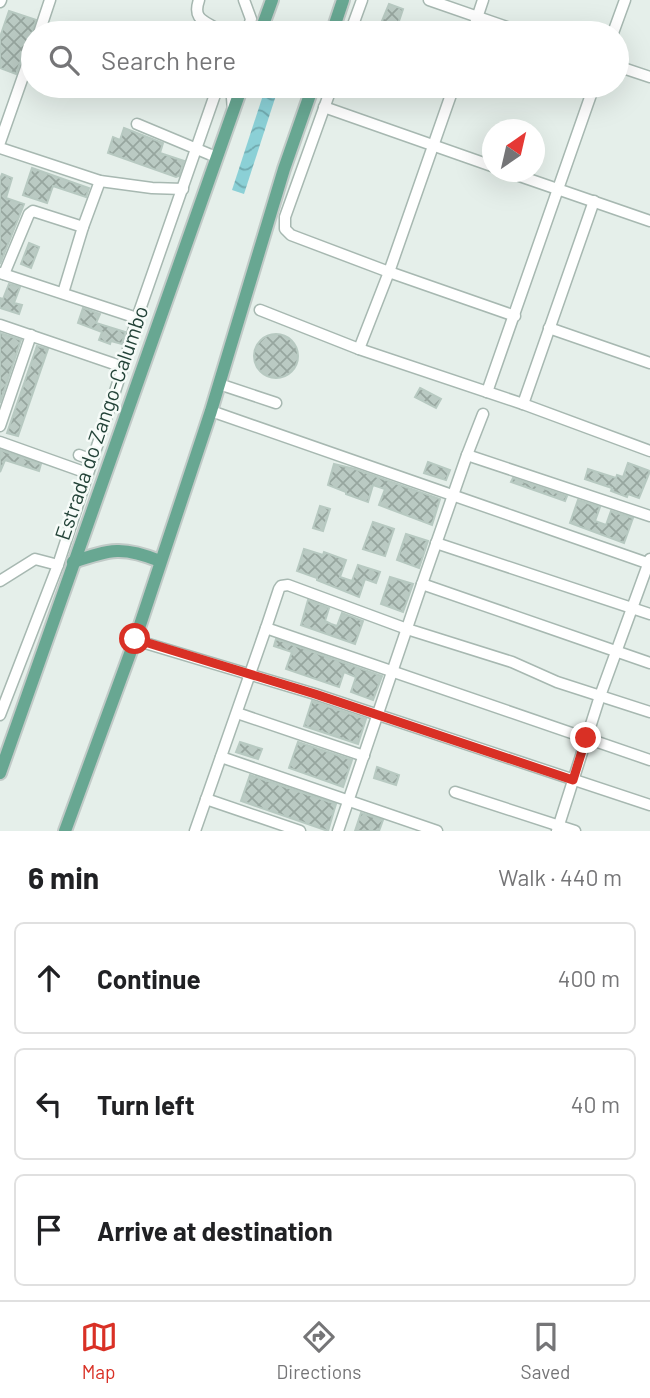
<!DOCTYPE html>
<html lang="en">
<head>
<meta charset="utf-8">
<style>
	:root { --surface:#fff; --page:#f2f2f2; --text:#202124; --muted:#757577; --line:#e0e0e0; --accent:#d93025 }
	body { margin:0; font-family:Barlow,sans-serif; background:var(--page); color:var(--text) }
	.compass { position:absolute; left:482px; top:119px; width:63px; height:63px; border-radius:50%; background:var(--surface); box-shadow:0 7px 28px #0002; rotate:34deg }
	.stop { position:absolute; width:21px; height:21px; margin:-16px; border:5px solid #d93025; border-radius:50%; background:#fff }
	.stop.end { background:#d93025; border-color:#fff; box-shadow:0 2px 7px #0008 }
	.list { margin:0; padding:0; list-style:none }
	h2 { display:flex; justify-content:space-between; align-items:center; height:91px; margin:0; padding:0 28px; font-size:30px }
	h2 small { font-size:23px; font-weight:400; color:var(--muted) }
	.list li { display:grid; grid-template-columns:46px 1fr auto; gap:21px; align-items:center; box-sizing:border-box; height:112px; margin:0 14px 14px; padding:0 14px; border:2px solid var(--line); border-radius:10px }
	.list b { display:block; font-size:26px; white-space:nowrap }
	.list em { font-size:23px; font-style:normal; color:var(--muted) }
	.icon { flex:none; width:38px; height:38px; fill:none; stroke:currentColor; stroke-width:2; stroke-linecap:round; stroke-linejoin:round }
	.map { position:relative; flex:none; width:650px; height:831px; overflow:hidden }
	.search { position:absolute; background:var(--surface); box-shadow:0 7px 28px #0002; left:21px; right:21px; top:21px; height:77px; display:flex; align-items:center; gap:18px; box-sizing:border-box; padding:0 24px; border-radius:38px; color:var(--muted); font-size:26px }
	.sheet { height:469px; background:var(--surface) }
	nav { display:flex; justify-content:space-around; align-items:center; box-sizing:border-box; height:98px; border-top:2px solid var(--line); background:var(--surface); font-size:19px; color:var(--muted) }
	nav a { display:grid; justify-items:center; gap:4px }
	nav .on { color:var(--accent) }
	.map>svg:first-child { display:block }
</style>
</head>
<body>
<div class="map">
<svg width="650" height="831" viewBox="0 0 650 831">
	<defs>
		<pattern id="water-waves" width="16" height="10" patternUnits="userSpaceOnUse" patternTransform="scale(1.75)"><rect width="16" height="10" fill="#8bd0d6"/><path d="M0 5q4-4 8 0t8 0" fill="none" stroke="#71aaaf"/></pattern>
		<pattern id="building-cross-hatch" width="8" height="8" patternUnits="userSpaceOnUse" patternTransform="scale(1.75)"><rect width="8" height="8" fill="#bacac3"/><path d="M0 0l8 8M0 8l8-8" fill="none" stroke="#97a69f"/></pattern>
	</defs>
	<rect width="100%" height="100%" fill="#e5efea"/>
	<polygon fill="url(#water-waves)" points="266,86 279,86 244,194 232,190"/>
	<g fill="url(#building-cross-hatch)" stroke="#b7c9c1" stroke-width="2">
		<polygon points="389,4 403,9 395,33 377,33"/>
		<polygon points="9,11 36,20 30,41 26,46 16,74 0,68 0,37"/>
		<polygon points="124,128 163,143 160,153 184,161 179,176 176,177 108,153 113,137 120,140"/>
		<polygon points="32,168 89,188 86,197 53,186 47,203 23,195"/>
		<polygon points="2,174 12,178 6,198 24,204 0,264 0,179"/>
		<polygon points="29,243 39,247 31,268 21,264"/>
		<polygon points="9,284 20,287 14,303 22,305 19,314 0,308 0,298 3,299"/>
		<polygon points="83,308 100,314 96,323 125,332 122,344 111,341 110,344 99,340 102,332 78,323"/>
		<polygon points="0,333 21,340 0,403"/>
		<circle cx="276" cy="356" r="22"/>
		<polygon points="37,346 48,349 18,436 7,433"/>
		<polygon points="420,388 441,399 436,408 415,397"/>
		<polygon points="0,450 41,464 39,471 5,460 0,472"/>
		<polygon points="428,462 450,470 446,480 424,473"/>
		<polygon points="628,463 650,471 639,498 628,494 627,497 611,491 612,488 585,479 588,469 616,478 617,475 623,477"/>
		<polygon points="334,464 355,469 440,499 432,525 379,505 385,489 373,485 368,502 346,494 346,492 328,485"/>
		<polygon points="513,478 567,496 565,501 511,482"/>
		<polygon points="578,500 600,507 595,521 606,525 611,511 633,518 624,543 570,523"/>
		<polygon points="320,506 330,509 323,531 313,528"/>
		<polygon points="373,522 394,529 385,556 363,549"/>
		<polygon points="406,534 428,541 419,568 397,560"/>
		<polygon points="304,549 323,555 324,552 346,560 340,577 352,581 358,565 380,572 376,583 365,579 359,597 317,580 317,578 297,571"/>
		<polygon points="390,577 413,584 403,612 381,604"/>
		<polygon points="308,600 329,608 325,621 331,624 337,626 342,613 363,621 355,644 301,625"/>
		<polygon points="276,639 382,676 373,700 351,692 356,677 344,672 339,687 286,669 292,652 274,646"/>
		<polygon points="312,701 366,719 358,744 304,726"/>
		<polygon points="240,742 262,749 258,759 236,752"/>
		<polygon points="298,742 352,760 343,787 289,768"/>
		<polygon points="377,767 399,775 396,785 374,778"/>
		<polygon points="250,775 336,804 328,831 241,801"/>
		<polygon points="361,813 383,820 379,831 355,831"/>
	</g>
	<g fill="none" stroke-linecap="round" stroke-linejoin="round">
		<defs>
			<g id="minor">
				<path d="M199,0C191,23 210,21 222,33"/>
				<polyline points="244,0 251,19 247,33"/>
				<polyline points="429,0 524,33"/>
				<polyline points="0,2 1,0"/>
				<polyline points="39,33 50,0"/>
				<polyline points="350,33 362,0"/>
				<polyline points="472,33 483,0"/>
				<polyline points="613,33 625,0"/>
				<polyline points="617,66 650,77"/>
				<polyline points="231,86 233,110"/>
				<polyline points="332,86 285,217 285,229 291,235 389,272 515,316"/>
				<polyline points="324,107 492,166"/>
				<polyline points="137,124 216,157"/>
				<polyline points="0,142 33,48"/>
				<polyline points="0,148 100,181 152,188 183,189"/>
				<polyline points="508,172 650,221"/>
				<polyline points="0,273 137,318"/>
				<polyline points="4,274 29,214 33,211 83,227"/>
				<polyline points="63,293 83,227 100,181"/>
				<polyline points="260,310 359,349 523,404 650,451"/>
				<polyline points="0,325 123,367"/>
				<polyline points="549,328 650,363"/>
				<polyline points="359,349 389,272 454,86"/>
				<polyline points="219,384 276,403"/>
				<polyline points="487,392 594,86"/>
				<polyline points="523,404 594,201"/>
				<polyline points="211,411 650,564"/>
				<polyline points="0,426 31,335"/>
				<polyline points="0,442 87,473"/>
				<polyline points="79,455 92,460"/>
				<polyline points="467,455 650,516"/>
				<polyline points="436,543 650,614"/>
				<polyline points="0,581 35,559 58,565"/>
				<polyline points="422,584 650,663"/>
				<polyline points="266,628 279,589 281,586 288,585 407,629 512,662 557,682 650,712"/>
				<polyline points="135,640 315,694 650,805"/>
				<polyline points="237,713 364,756"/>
				<polyline points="0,715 58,565 123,367 137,318 218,86"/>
				<polyline points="221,757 437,831"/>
				<polyline points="455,792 575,831"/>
				<polyline points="206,799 300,831"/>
				<polyline points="195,831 266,628 650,760"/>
				<polyline points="338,831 422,584 467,455 483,414"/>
				<polyline points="557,831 600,696 650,559"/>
			</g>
			<g id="major">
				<polyline points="260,33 272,0"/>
				<polyline points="332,33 343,0"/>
				<path d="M73,562C111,549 123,546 160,561"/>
				<polyline points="0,773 242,86"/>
				<polyline points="65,831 135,640 211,411 284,169 313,86"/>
			</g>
		</defs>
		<use href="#minor" stroke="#a7b8b1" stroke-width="13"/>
		<use href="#major" stroke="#c1cac7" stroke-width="16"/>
		<use href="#minor" stroke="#fff" stroke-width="10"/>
		<use href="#major" stroke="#68a792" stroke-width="12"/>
	</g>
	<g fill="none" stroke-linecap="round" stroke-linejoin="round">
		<polyline stroke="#d93025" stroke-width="9" points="135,639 315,694 573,780 586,738"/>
	</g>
	<g text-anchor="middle" stroke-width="5" stroke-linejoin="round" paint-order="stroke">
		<g font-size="21" fill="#234338" stroke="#f6fbf8">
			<text transform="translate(102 423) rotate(-71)" y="7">Estrada do Zango-Calumbo</text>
		</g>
	</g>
</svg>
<svg class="compass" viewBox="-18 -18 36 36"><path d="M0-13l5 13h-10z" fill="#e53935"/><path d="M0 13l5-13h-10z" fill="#757577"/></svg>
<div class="stop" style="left:135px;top:639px"></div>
<div class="stop end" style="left:586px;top:738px"></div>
<div class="search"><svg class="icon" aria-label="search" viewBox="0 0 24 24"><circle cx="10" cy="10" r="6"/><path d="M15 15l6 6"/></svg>Search here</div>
</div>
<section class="sheet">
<h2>6 min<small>Walk · 440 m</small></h2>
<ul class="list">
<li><svg class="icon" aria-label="ahead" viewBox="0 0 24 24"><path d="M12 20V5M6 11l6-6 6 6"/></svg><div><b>Continue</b></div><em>400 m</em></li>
<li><svg class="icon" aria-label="left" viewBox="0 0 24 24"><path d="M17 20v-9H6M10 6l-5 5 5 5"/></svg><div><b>Turn left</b></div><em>40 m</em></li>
<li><svg class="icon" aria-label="arrive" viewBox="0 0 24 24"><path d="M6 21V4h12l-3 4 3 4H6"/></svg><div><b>Arrive at destination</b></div></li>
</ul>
</section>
<nav>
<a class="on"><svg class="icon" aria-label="map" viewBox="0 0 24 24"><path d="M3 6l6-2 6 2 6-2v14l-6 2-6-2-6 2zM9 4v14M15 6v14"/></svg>Map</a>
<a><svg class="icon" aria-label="directions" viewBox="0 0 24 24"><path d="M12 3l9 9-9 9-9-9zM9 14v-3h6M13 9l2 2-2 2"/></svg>Directions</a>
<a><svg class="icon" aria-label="saved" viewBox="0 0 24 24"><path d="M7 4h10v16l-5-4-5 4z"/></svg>Saved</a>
</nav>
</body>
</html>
